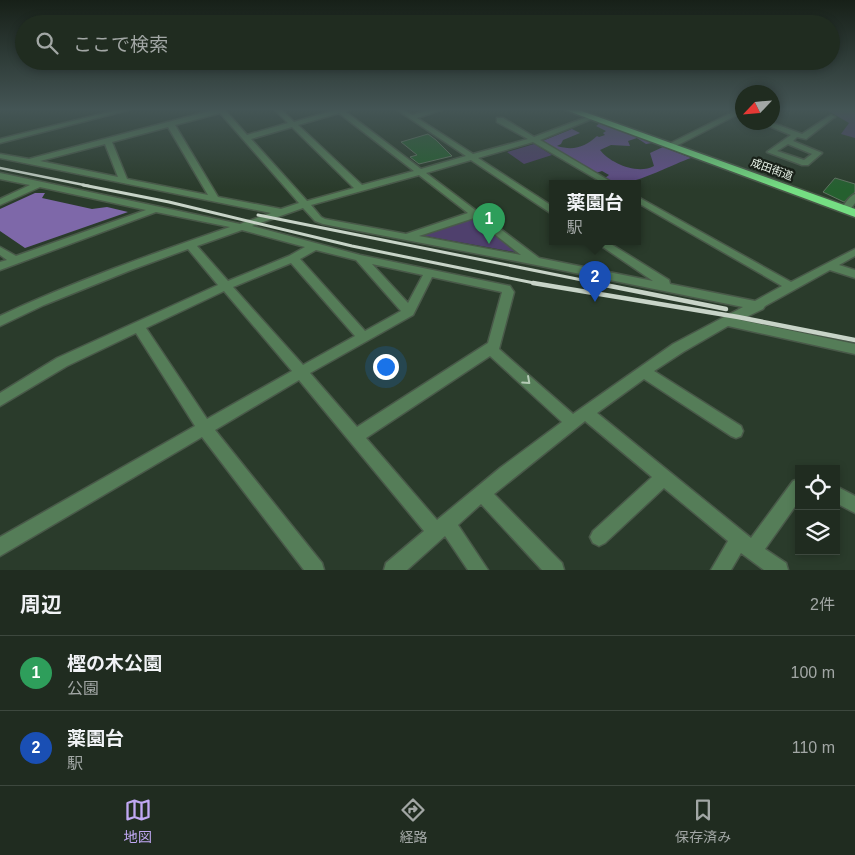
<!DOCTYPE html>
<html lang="ja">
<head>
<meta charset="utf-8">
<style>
	:root { --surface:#202c20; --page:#2d382d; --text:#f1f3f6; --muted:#a2a7a5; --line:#3d483e; --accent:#c0a8f3 }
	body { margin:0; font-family:Arial,"Noto Sans JP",sans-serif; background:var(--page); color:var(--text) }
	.controls { position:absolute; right:15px; bottom:15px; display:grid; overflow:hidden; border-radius:0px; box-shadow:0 2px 8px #0003 }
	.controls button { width:45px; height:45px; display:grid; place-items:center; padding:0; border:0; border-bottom:1px solid var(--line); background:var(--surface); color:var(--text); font:25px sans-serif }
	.compass { position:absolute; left:735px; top:85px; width:45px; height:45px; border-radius:50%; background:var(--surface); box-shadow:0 2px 8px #0003; rotate:244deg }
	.you { position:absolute; left:385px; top:366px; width:18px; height:18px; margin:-12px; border:4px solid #fff; border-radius:50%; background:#1a73e8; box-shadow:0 0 0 8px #1a73e833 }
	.badge { display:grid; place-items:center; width:32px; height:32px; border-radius:50%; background:var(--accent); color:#fff; font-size:16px; font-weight:700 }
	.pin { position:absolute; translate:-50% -41px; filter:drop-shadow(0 1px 2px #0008) }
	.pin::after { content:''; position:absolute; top:26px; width:18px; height:15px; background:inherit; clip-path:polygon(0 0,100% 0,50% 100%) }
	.popup { position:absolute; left:549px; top:180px; width:92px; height:65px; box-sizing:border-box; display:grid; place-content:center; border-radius:0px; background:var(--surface); filter:drop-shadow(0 1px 4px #0005); font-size:16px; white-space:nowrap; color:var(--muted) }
	.popup b { font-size:19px; color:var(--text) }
	.popup::after { content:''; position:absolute; left:50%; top:100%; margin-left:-10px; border:10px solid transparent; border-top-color:var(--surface) }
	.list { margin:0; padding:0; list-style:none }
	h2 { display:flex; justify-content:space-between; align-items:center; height:65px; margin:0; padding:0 20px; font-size:21px }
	h2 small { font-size:16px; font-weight:400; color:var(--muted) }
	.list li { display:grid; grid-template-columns:32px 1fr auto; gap:15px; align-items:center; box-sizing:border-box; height:75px; padding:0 20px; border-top:1px solid var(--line) }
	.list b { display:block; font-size:19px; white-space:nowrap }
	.list p { margin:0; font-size:16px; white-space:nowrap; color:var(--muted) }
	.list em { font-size:16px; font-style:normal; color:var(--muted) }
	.icon { flex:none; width:28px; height:28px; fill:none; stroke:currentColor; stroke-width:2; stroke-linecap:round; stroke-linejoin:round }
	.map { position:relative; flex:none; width:855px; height:570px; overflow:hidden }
	.search { position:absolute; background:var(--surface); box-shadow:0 2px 8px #0003; left:15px; right:15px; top:15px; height:55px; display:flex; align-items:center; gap:12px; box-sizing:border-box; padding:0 18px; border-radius:28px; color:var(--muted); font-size:19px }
	.sheet { height:215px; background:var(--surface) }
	nav { display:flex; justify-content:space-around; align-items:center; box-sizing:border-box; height:70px; border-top:1px solid var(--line); background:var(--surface); font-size:14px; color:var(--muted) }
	nav a { display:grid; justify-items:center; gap:2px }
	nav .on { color:var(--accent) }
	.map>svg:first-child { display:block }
</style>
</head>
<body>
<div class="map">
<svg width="855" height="570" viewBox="0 0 855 570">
	<rect width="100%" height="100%" fill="#2a3b2b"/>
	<g fill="#4f406d">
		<polygon points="825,109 848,109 855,113 855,138 841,134 849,123"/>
		<polygon points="534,144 552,155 524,164 507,152"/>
		<polygon points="472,218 520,253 420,235"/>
	</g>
	<path fill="#644f8d" d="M600,123L652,143L646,144L637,138L628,141L630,146L611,145L600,150C610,163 637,175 654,166L650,153L663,147L691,158C675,163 631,187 615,183C612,182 608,179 605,178L609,175L602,171L596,173L540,142L572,129L580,133L563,140L561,144L557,146C574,151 585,147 597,136L599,137L605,135L603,133L606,131L596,126Z"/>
	<polygon fill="#7e68a9" points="35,193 45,193 42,198 92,209 107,207 128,212 25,248 0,231 0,209"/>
	<g fill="#25602f" stroke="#617462">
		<polygon points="428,134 436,140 452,156 419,164 410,157 417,155 401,142"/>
		<polygon points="835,178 855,184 855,192 844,202 823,192"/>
	</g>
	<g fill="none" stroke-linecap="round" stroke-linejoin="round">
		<defs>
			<g id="minor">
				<polygon points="121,109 132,109 0,143 0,139"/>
				<path d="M217,109H224L247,135L288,123L274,109H281L294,122L335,110V109H350L346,112L421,169L466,156L396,109H403L412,115L434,109H444L417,118L473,154L528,139L497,122V118H503L534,137L590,116H594V118L540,140L613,183H603L533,142L478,158L552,206V213L549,212L471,160L426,173L539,258L653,281L594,241H606L669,280L670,284L755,301L782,286L638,203V197L791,282L855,249V256L839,265L855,270V278L830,270L765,306L763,309L740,320L855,344V354L728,326L683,352L654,371L741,426L743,431L741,436L736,438L731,436L644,379L597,413L751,538L793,481L799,479V501L765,549L786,563L788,570H764L741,553L731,570H711L728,541L664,488L605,543L599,546L593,543L590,537L593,531L652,477L585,421L494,494L562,563L564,570H542L481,504L458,525L488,570H468L445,536L407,570H384L386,563L424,531L299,380L215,430L322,563L324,570H304L202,437L0,556V537L195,426L136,333L67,366L0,406V393L57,358L218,285L188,249L131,270L44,305L0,326V316C75,281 152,254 230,227L156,212L0,270V262L7,260L0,255V247L16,256L146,210L40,187L0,205V199L30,185L0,179V173L240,224L271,213L0,158V154L29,159ZM220,113L299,203L281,209L218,197L175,125ZM339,113L414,171L362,185L298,125ZM168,127L208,195L127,179L112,142ZM292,127L354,188L307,201L251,139ZM105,144L118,177L40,161ZM419,175L468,213L406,234L325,219L321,217L311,205ZM303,208L315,221L323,224L536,265L743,307L673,344L573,414L499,349L514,292L510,286L360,255L252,226ZM474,218L521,255L419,236ZM242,230L305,247L289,256L228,281L197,246ZM316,250L356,260L401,311L365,331L300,259ZM291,263L355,336L303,365L233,287ZM372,264L423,275L408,303ZM432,277L502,292L488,343L357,427L310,373L413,315ZM224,291L292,371L207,419L146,328ZM490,356L562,422L500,468L437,520L366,438Z"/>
				<polygon points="739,109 742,109 742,112 674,147 667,145"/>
				<path d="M831,115L835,117L833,118L806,139L797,137L793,141L822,153L808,165H802L767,152L791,135L759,122H770L802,134ZM788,144L812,154L804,160L777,151Z"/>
				<path d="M855,194V203L849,211H843C841,206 850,196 855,194Z"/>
				<polygon points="836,486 855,496 855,513 836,503"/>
			</g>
			<polygon id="highway" points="563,109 576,109 855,209 855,217"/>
		</defs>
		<use href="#minor" stroke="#495949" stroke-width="3"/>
		<use href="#highway" stroke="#495949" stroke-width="3"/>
		<use href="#minor" fill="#557d58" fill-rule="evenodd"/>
		<use href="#highway" fill="#75de83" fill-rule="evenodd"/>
		<polyline stroke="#c8d4c8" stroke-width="2.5" points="0,168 89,186"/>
		<g stroke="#c8d4c8" stroke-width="3">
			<polyline points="83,185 169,202 352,246 539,284"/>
			<polyline points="258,215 602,284"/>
		</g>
		<g stroke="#c8d4c8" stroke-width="4.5">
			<polyline points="533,283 738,317 855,340"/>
			<polyline points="595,283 726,309"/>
		</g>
	</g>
	<defs><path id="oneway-chevron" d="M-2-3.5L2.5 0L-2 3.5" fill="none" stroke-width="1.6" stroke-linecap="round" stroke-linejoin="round" transform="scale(1.25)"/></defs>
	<use stroke="#b5cab6" href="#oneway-chevron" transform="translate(527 381) rotate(42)"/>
	<linearGradient id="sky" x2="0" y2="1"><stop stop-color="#172018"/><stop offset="0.58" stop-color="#455"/><stop offset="1" stop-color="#455" stop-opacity="0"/></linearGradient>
	<rect width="855" height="189" fill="url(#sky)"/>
	<g text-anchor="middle" stroke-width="4.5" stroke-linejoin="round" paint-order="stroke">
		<g font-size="11" fill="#e9f4e9" stroke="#182018">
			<text transform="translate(772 169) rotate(20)" y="4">成田街道</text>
		</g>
	</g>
</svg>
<div class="controls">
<button><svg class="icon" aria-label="locate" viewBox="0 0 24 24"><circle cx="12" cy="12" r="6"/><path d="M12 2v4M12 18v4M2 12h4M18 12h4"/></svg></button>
<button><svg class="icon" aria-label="layers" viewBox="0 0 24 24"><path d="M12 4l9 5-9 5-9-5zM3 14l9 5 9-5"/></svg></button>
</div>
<svg class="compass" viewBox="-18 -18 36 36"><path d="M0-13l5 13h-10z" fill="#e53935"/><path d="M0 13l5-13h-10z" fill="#a2a7a5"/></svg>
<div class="you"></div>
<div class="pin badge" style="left:489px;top:244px;background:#2e9e5b">1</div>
<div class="pin badge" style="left:595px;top:302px;background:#1a4fb4">2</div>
<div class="popup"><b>薬園台</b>駅</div>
<div class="search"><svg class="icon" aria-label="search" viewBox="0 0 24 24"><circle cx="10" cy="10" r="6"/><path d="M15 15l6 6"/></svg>ここで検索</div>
</div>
<section class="sheet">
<h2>周辺<small>2件</small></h2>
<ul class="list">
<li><span class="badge" style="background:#2e9e5b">1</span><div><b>樫の木公園</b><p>公園</p></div><em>100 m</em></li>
<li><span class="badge" style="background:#1a4fb4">2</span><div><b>薬園台</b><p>駅</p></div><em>110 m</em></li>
</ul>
</section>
<nav>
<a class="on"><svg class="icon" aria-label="map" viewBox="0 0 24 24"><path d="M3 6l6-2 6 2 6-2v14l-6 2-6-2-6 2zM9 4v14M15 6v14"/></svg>地図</a>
<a><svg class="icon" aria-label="directions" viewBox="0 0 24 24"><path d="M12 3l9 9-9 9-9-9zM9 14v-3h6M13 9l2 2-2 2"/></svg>経路</a>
<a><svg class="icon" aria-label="saved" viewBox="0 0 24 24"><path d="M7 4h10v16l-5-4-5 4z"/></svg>保存済み</a>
</nav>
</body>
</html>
